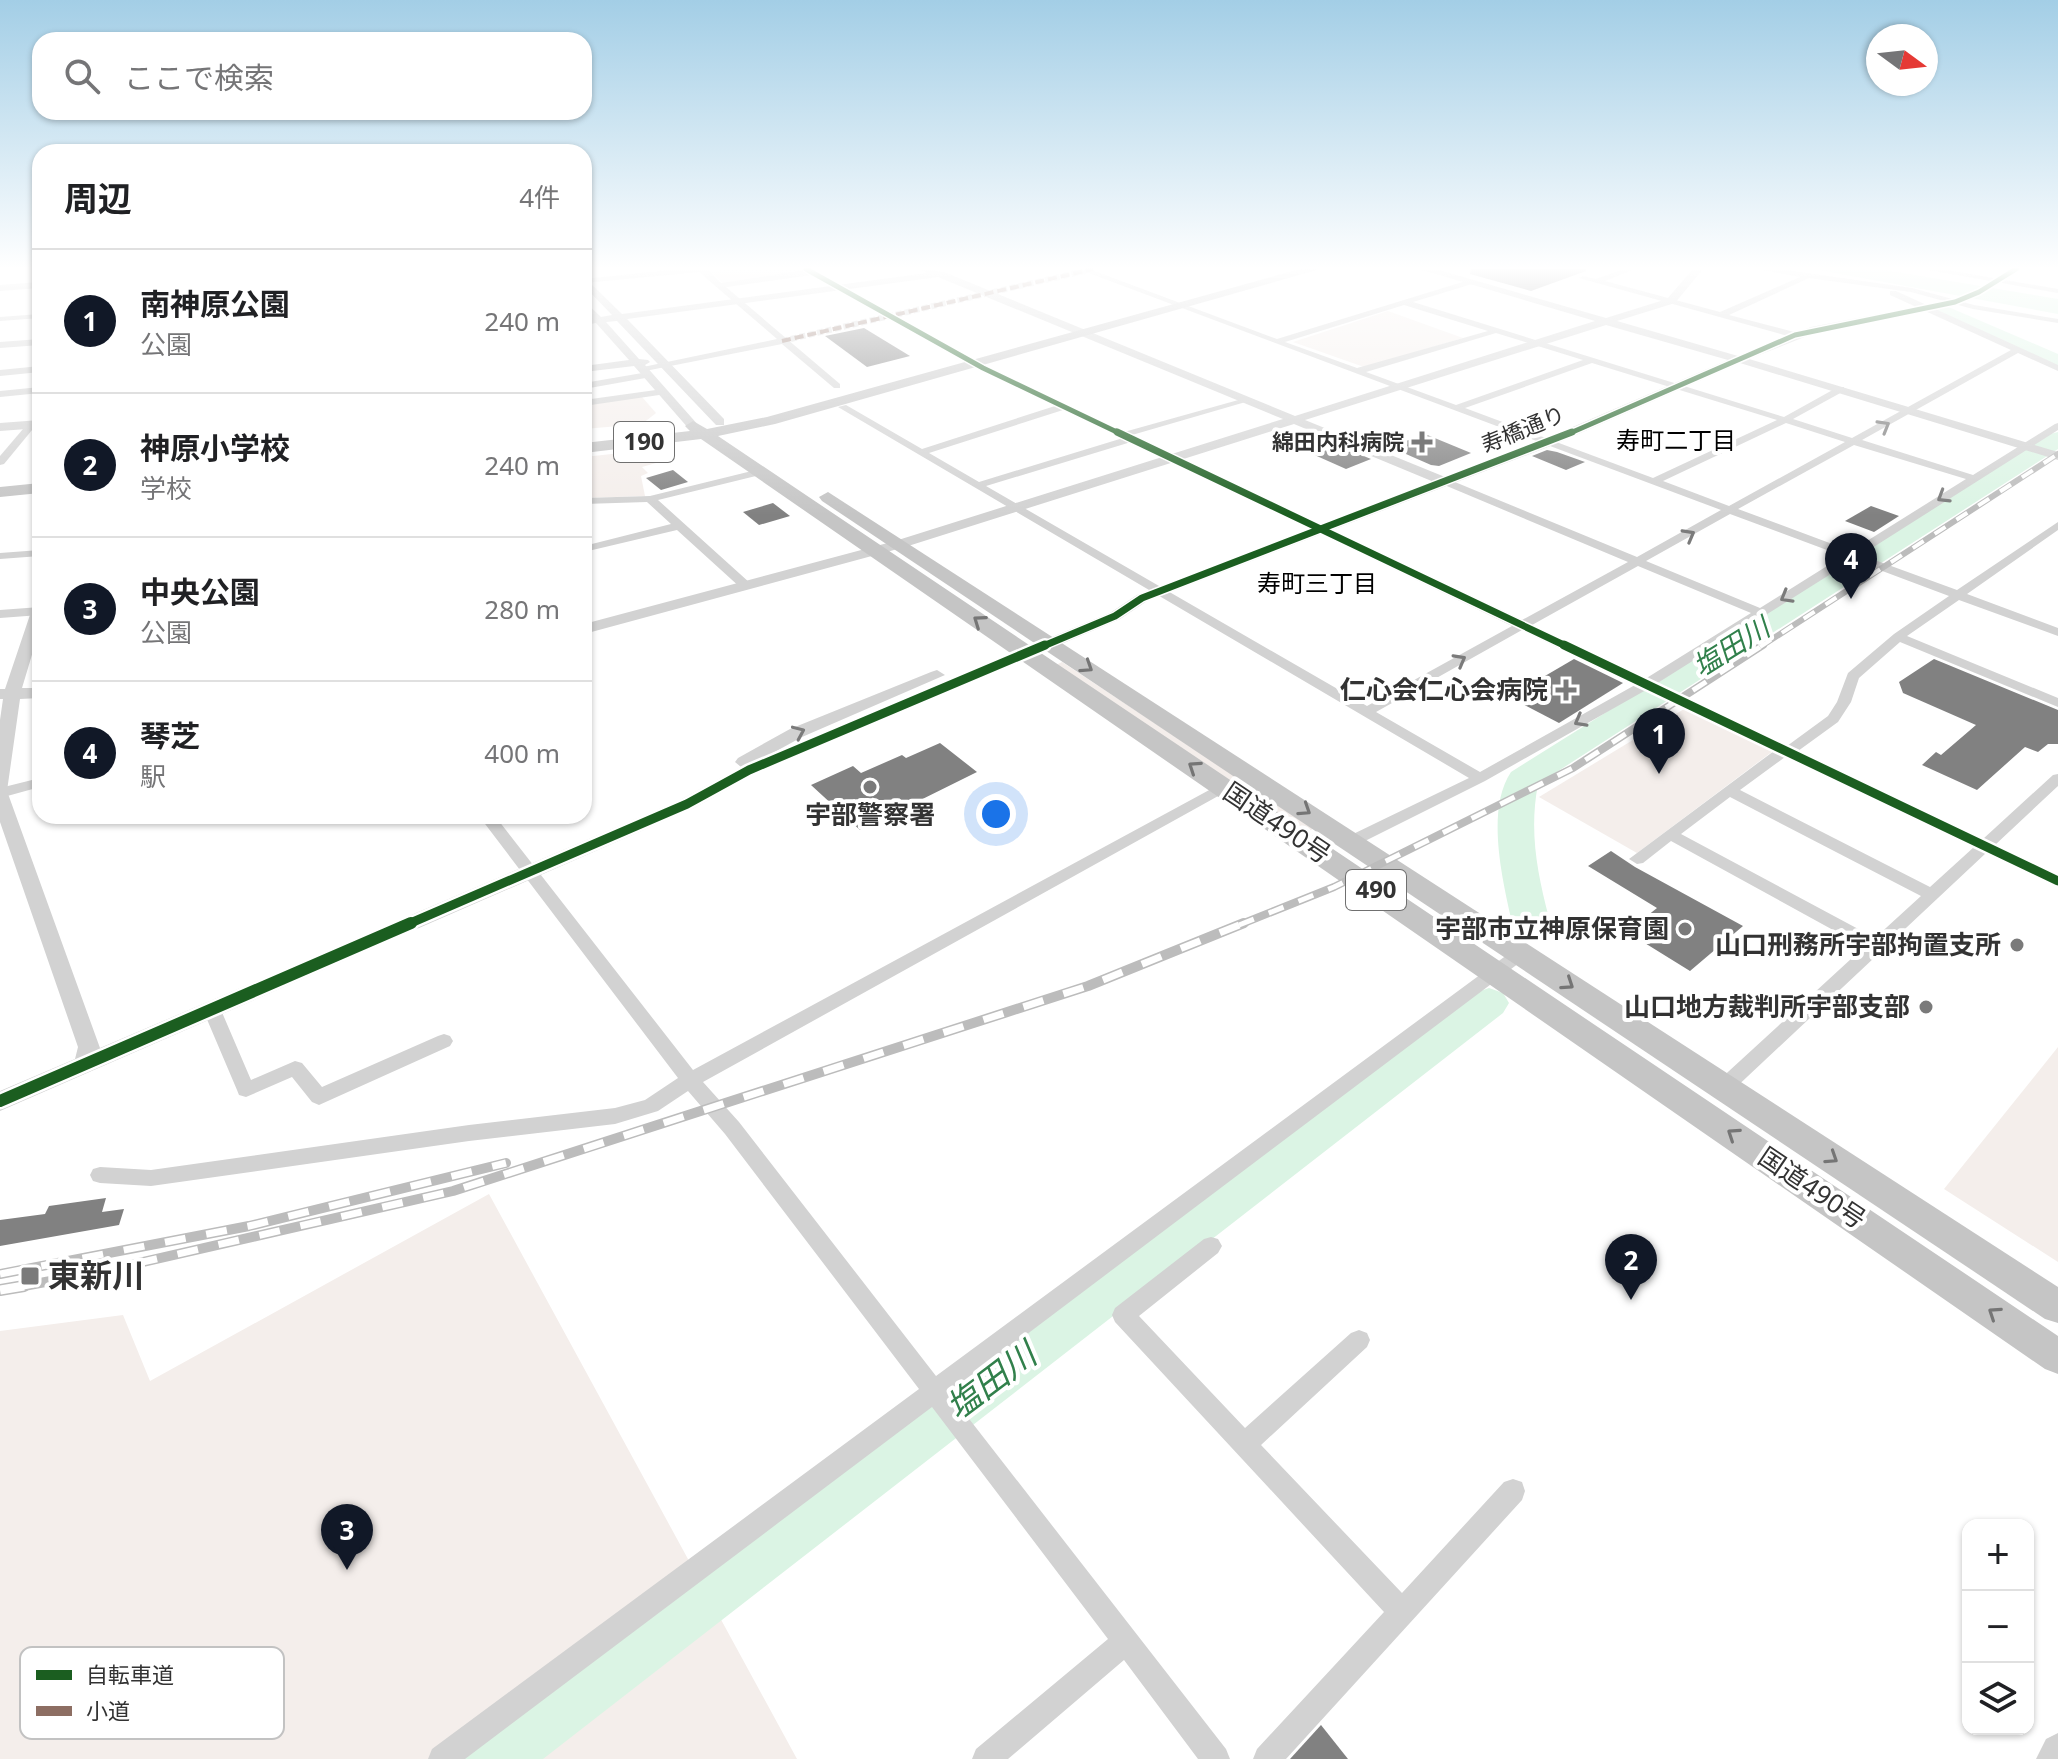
<!DOCTYPE html>
<html lang="ja">
<head>
<meta charset="utf-8">
<style>
	:root { --surface:#fff; --page:#f2f2f2; --text:#202124; --muted:#757577; --line:#e0e0e0; --accent:#111827 }
	body { margin:0; font-family:"Noto Sans","Noto Sans JP",sans-serif; background:var(--page); color:var(--text) }
	.controls { position:absolute; right:24px; bottom:24px; display:grid; overflow:hidden; border-radius:16px; box-shadow:0 2px 6px #0004 }
	.controls button { width:72px; height:72px; display:grid; place-items:center; padding:0; border:0; border-bottom:2px solid var(--line); background:var(--surface); color:var(--text); font:40px sans-serif }
	.compass { position:absolute; left:1866px; top:24px; width:72px; height:72px; border-radius:50%; background:var(--surface); box-shadow:0 2px 6px #0004; rotate:105deg }
	.you { position:absolute; left:996px; top:814px; width:28px; height:28px; margin:-20px; border:6px solid #fff; border-radius:50%; background:#1a73e8; box-shadow:0 0 0 12px #1a73e833 }
	.badge { display:grid; place-items:center; width:52px; height:52px; border-radius:50%; background:var(--accent); color:#fff; font-size:26px; font-weight:700 }
	.pin { position:absolute; translate:-50% -66px; filter:drop-shadow(0 2px 4px #0008) }
	.pin::after { content:''; position:absolute; top:42px; width:28px; height:24px; background:inherit; clip-path:polygon(0 0,100% 0,50% 100%) }
	.list { margin:0; padding:0; list-style:none }
	h2 { display:flex; justify-content:space-between; align-items:center; height:104px; margin:0; padding:0 32px; font-size:34px }
	h2 small { font-size:26px; font-weight:400; color:var(--muted) }
	.list li { display:grid; grid-template-columns:52px 1fr auto; gap:24px; align-items:center; box-sizing:border-box; height:144px; padding:0 32px; border-top:2px solid var(--line) }
	.list b { display:block; font-size:30px; white-space:nowrap }
	.list p { margin:0; font-size:26px; white-space:nowrap; color:var(--muted) }
	.list em { font-size:26px; font-style:normal; color:var(--muted) }
	.icon { flex:none; width:44px; height:44px; fill:none; stroke:currentColor; stroke-width:2; stroke-linecap:round; stroke-linejoin:round }
	.map { position:relative; flex:none; width:2058px; height:1759px; overflow:hidden }
	.search { position:absolute; background:var(--surface); box-shadow:0 2px 6px #0004; left:32px; top:32px; width:560px; height:88px; display:flex; align-items:center; gap:20px; box-sizing:border-box; padding:0 28px; border-radius:24px; color:var(--muted); font-size:30px }
	.panel { position:absolute; background:var(--surface); box-shadow:0 2px 6px #0004; left:32px; top:144px; width:560px; height:680px; border-radius:24px }
	.map>svg:first-child { display:block }
</style>
</head>
<body>
<div class="map">
<svg width="2058" height="1759" viewBox="0 0 2058 1759">
	<rect width="100%" height="100%" fill="#fff"/>
	<g fill="#f4eeeb">
		<polygon points="732,269 798,269 804,272 724,284 710,272"/>
		<polygon points="1388,311 1463,338 1364,367 1293,342"/>
		<polygon points="642,397 656,413 642,424 584,429 584,404"/>
		<polygon points="640,451 663,461 642,467 648,473 641,476 645,496 584,498 584,457"/>
		<polygon points="1062,662 1314,828 1308,832 1056,665"/>
		<polygon points="1684,709 1773,751 1637,853 1539,797"/>
		<polygon points="2058,1047 2058,1262 1944,1189"/>
		<polygon points="489,1194 797,1759 0,1759 0,1331 123,1315 150,1381"/>
	</g>
	<polygon fill="#dbf4e4" points="1813,269 1879,269 2058,299 2058,314"/>
	<g fill="none" stroke-linecap="round" stroke-linejoin="round">
		<g fill="#dbf4e4" fill-rule="evenodd">
			<polygon points="1946,306 2058,354 2058,367 1940,315 1937,311 1940,307"/>
			<path d="M2058,432V449L1538,784C1529,831 1537,872 1549,918L1543,927L1530,931L1517,927L1511,918C1502,877 1486,809 1511,772L2050,434Z"/>
			<polygon points="1489,988 1503,993 1509,1003 1503,1013 543,1759 460,1759 470,1737 1475,993"/>
		</g>
	</g>
	<g fill="#818181">
		<polygon points="1471,269 1586,269 1586,271 1531,291 1470,274"/>
		<polygon points="864,328 910,356 867,367 825,336"/>
		<polygon points="1425,434 1471,453 1439,466 1431,465 1390,447"/>
		<polygon points="1334,444 1371,459 1346,469 1310,453"/>
		<polygon points="1547,450 1557,452 1585,462 1566,470 1532,456"/>
		<polygon points="673,470 688,482 661,490 646,478"/>
		<polygon points="773,503 790,516 759,525 743,512"/>
		<polygon points="1871,506 1899,516 1874,532 1845,521"/>
		<polygon points="1574,659 1623,683 1559,723 1509,697"/>
		<polygon points="1934,659 2058,710 2058,744 2048,744 2038,752 2025,747 1977,790 1922,765 1936,752 1941,755 1976,725 1903,693 1899,682"/>
		<polygon points="940,743 977,772 860,830 811,785 853,766 861,773 902,755 906,758"/>
		<polygon points="1611,851 1635,867 1743,926 1690,971 1627,932 1657,908 1588,866"/>
		<polygon points="106,1198 102,1212 124,1209 119,1225 0,1246 0,1220 45,1214 49,1206"/>
		<polygon points="1321,1725 1348,1759 1290,1759"/>
	</g>
	<g fill="none" stroke-linecap="round" stroke-linejoin="round">
		<polyline stroke="#d6d6d6" stroke-width="6" stroke-dasharray="6 3" stroke-linecap="butt" points="782,341 1093,269"/>
		<g fill="#d2d2d2" fill-rule="evenodd">
			<path d="M679,269H707L721,283L812,269L986,366L1124,432L1249,397V401L1132,435L1522,620L1628,562L1442,484V480H1450L1637,557L1721,510L1078,269H1089L1277,339L1469,280L1472,284L1413,302L1784,417L1838,387H1844V391L1793,419L1852,438L2011,350L1890,295V291H1896L2058,365V371L2018,353L1862,440L1973,475L2055,424L2058,423V430L1861,555L1957,590L2058,522V530L1967,594L2058,628V636L1959,600L1907,636L2058,698V707L1900,642L1859,678L1851,702L1838,722L1798,751L1983,839L2053,775L2058,774V786L1995,845L2058,875V886L1986,853L1731,1092L1724,1094L1717,1092L1715,1087L1717,1082L1864,947L1671,841L1643,863L1637,864L1629,859L1774,751L1646,690L1485,781L1357,845H1347L1344,841L1347,837L1469,778L838,407L846,405L922,449L1055,406L980,370L812,275L726,287L840,384V388H834L782,344L640,372L639,370L643,367L777,339L699,272L584,283V279ZM1404,305L1488,331L1357,368L1285,342ZM1496,333L1583,360L1456,405L1366,372ZM1592,363L1777,420L1653,478L1465,408ZM1063,410L1123,438L979,482L929,453ZM1786,423L1845,442L1729,506L1663,481ZM1131,442L1512,626L1367,706L986,486ZM1854,445L1966,479L1851,551L1738,509ZM1730,514L1843,556L1760,608L1646,561ZM1853,560L1949,596L1894,634L1848,673L1837,702L1828,716L1787,746L1656,684ZM1638,566L1751,613L1645,679L1532,625ZM1522,630L1635,685L1480,772L1376,712ZM1785,757L1974,847L1930,887L1740,790ZM1730,797L1921,896L1875,938L1681,834Z"/>
			<polygon points="1624,269 1635,269 1605,281 1720,312 1800,277 1758,269 1779,269 1912,288 1974,305 2058,319 2058,323 1973,309 1911,292 1809,278 1729,315 1798,333 1799,335 1795,338 1579,278 1583,276 1596,279"/>
			<polygon points="1923,269 1941,269 2058,289 2058,293"/>
			<polygon points="40,314 40,318 0,321 0,317"/>
			<polygon points="40,339 40,345 0,348 0,342"/>
			<polygon points="648,372 652,375 651,377 584,389 584,383"/>
			<polygon points="40,387 40,393 0,397 0,391"/>
			<polygon points="663,389 668,392 666,394 584,406 584,400"/>
			<polygon points="29,422 37,424 4,464 0,465 0,456"/>
			<polygon points="760,469 765,472 764,474 658,500 750,583 750,589 742,589 677,530 584,552 584,546 671,524 647,502 584,504 584,498 650,496"/>
			<polygon points="40,550 40,556 0,559 0,553"/>
			<polygon points="40,607 40,615 0,618 0,610"/>
			<polygon points="40,778 40,787 0,798 0,788"/>
			<polygon points="1224,782 1229,784 1231,787 1229,790 703,1082 739,1122 936,1376 1515,949 1527,949 1530,953 1527,957 949,1393 1226,1749 1230,1759 1198,1759 1124,1660 1008,1759 972,1759 976,1749 1108,1639 932,1407 465,1759 428,1759 432,1749 919,1389 725,1134 688,1091 658,1111 615,1124 469,1141 151,1186 100,1183 93,1181 90,1175 93,1169 100,1167 151,1170 469,1125 615,1108 645,1100 678,1078 479,816 495,816 693,1070"/>
			<polygon points="212,1003 218,1005 221,1010 251,1080 295,1061 302,1063 322,1087 438,1036 444,1034 450,1036 453,1041 450,1046 319,1105 312,1102 292,1077 246,1097 239,1095 237,1090 203,1010 206,1005"/>
			<polygon points="1211,1237 1218,1239 1222,1246 1218,1253 1139,1316 1245,1428 1351,1333 1359,1330 1367,1333 1370,1340 1367,1347 1261,1445 1402,1593 1504,1482 1513,1479 1522,1482 1525,1491 1522,1500 1286,1759 1253,1759 1257,1749 1384,1612 1115,1322 1112,1315 1115,1308 1204,1239"/>
		</g>
		<g fill="#d2d2d2" fill-rule="evenodd">
			<path d="M921,269L944,272L1295,416L1595,321L1419,269H1435L1606,318L1667,299L1693,269H1703L1675,303L1617,321L1738,356L1811,327L1951,300L1976,290L2009,269H2021L1967,301L1817,332L1749,359L2058,452V460L1740,363L1553,445L1147,601L1120,619L755,774L694,808L0,1111V1091L75,1059L78,1047L0,822V720L3,699H0V689H5L35,600L40,598V628L22,688H40V698L20,699L7,791L100,1048L680,800L741,767L735,762L738,758L790,729L931,672L937,670L945,675L802,737L771,754L1110,613L1137,595L1434,482L1294,424L905,547L584,634V624L895,541L1283,419L938,277L627,319L724,419V425H716L617,321L606,322L639,359L648,360L650,362L645,365L699,426L689,429L634,366L584,372V366L629,360L596,323L584,325V319L591,318L584,310V301L601,317L612,315L584,286V277L622,314L927,273ZM1606,325L1728,360L1545,439L1445,477L1305,420Z"/>
			<polygon points="40,282 40,288 0,291 0,285"/>
			<polygon points="40,366 40,372 0,376 0,370"/>
			<polygon points="40,420 40,428 0,431 0,423"/>
			<polygon points="2058,1733 2058,1759 2036,1759 2046,1739"/>
		</g>
		<g fill="#c5c5c5" fill-rule="evenodd">
			<polygon points="1300,269 1320,269 775,424 718,436 2058,1336 2058,1374 2045,1369 701,439 584,453 584,443 690,431 685,426 693,421 707,429 767,417"/>
			<polygon points="40,483 40,493 0,497 0,487"/>
			<polygon points="828,492 2058,1287 2058,1323 2045,1319 822,501 819,497"/>
		</g>
		<defs>
			<polyline id="rail-far3" points="1760,647 2058,454"/>
			<polyline id="rail-far2" points="1239,925 1334,887 1573,768 1763,645"/>
			<g id="rail-far1">
				<polyline points="0,1274 249,1226 506,1163"/>
				<polyline points="13,1288 99,1272 453,1191 1088,986 1244,923"/>
			</g>
			<polyline id="rail" points="0,1290 24,1286"/>
		</defs>
		<use href="#rail-far3" stroke="#bcbcbc" stroke-width="6"/>
		<use href="#rail-far2" stroke="#bcbcbc" stroke-width="8"/>
		<use href="#rail-far1" stroke="#bcbcbc" stroke-width="10"/>
		<use href="#rail" stroke="#bcbcbc" stroke-width="12"/>
		<use href="#rail-far3" stroke="#fff" stroke-width="4" stroke-dasharray="13" stroke-linecap="butt"/>
		<use href="#rail-far2" stroke="#fff" stroke-width="5" stroke-dasharray="16" stroke-linecap="butt"/>
		<use href="#rail-far1" stroke="#fff" stroke-width="7" stroke-dasharray="21" stroke-linecap="butt"/>
		<use href="#rail" stroke="#fff" stroke-width="9" stroke-dasharray="28" stroke-linecap="butt"/>
		<polyline stroke="#8d6e63" stroke-width="4" stroke-dasharray="9 4" stroke-linecap="butt" points="782,341 1093,269"/>
		<defs>
			<g id="cycleway-far3">
				<polyline points="806,269 983,368 1121,434"/>
				<polyline points="1568,434 1795,335 1955,302 1979,292 2016,269"/>
			</g>
			<g id="cycleway-far2">
				<polyline points="1117,432 1568,647"/>
				<polyline points="1041,647 1115,616 1142,598 1572,432"/>
			</g>
			<g id="cycleway-far1">
				<polyline points="1564,645 2058,881"/>
				<polyline points="406,925 687,804 749,770 1045,645"/>
			</g>
			<polyline id="cycleway" points="0,1101 411,923"/>
		</defs>
		<use href="#cycleway-far3" stroke="#fff" stroke-width="8"/>
		<use href="#cycleway-far2" stroke="#fff" stroke-width="10"/>
		<use href="#cycleway-far1" stroke="#fff" stroke-width="14"/>
		<use href="#cycleway" stroke="#fff" stroke-width="17"/>
		<use href="#cycleway-far3" stroke="#1b5e20" stroke-width="5"/>
		<use href="#cycleway-far2" stroke="#1b5e20" stroke-width="7"/>
		<use href="#cycleway-far1" stroke="#1b5e20" stroke-width="9"/>
		<use href="#cycleway" stroke="#1b5e20" stroke-width="12"/>
	</g>
	<defs><path id="oneway-chevron" d="M-2-3.5L2.5 0L-2 3.5" fill="none" stroke-width="1.6" stroke-linecap="round" stroke-linejoin="round" transform="scale(2)"/></defs>
	<g stroke="#7b7b7b">
		<use href="#oneway-chevron" transform="translate(1884 426) rotate(-30)"/>
		<use href="#oneway-chevron" transform="translate(1943 497) rotate(148)"/>
		<use href="#oneway-chevron" transform="translate(1689 535) rotate(-29)"/>
		<use href="#oneway-chevron" transform="translate(1786 597) rotate(150)"/>
		<use href="#oneway-chevron" transform="translate(1460 660) rotate(-29)"/>
		<use href="#oneway-chevron" transform="translate(1580 721) rotate(151)"/>
		<use href="#oneway-chevron" transform="translate(799 732) rotate(-24)"/>
	</g>
	<g stroke="#757575">
		<use href="#oneway-chevron" transform="translate(979 621) rotate(-145)"/>
		<use href="#oneway-chevron" transform="translate(1087 667) rotate(33)"/>
		<use href="#oneway-chevron" transform="translate(1194 767) rotate(-146)"/>
		<use href="#oneway-chevron" transform="translate(1305 810) rotate(33)"/>
		<use href="#oneway-chevron" transform="translate(1568 984) rotate(34)"/>
		<use href="#oneway-chevron" transform="translate(1733 1134) rotate(-146)"/>
		<use href="#oneway-chevron" transform="translate(1832 1158) rotate(33)"/>
		<use href="#oneway-chevron" transform="translate(1994 1313) rotate(-146)"/>
	</g>
	<linearGradient id="sky" x2="0" y2="1"><stop stop-color="#a3cee6"/><stop offset="0.52" stop-color="#fff"/><stop offset="1" stop-color="#fff" stop-opacity="0"/></linearGradient>
	<rect width="2058" height="515" fill="url(#sky)"/>
	<g fill="#7a7a7a" stroke="#fff" stroke-width="3">
		<path d="M1418 430h8v8h8v8h-8v8h-8v-8h-8v-8h8z"/>
		<path d="M1562 678h8v8h8v8h-8v8h-8v-8h-8v-8h8z"/>
		<circle cx="870" cy="787" r="8"/>
		<circle cx="1685" cy="929" r="8"/>
		<circle cx="2017" cy="945" r="8"/>
		<circle cx="1926" cy="1007" r="8"/>
		<rect x="20" y="1266" width="20" height="20" rx="4"/>
	</g>
	<g text-anchor="middle" stroke-width="8" stroke-linejoin="round" paint-order="stroke">
		<g font-size="22" fill="#333" stroke="#fff">
			<text transform="translate(1523 429) rotate(-22)" y="8">寿橋通り</text>
		</g>
		<g font-size="22" font-weight="bold" fill="#333" stroke="#fff" text-anchor="end">
			<text x="1404" y="450">綿田内科病院</text>
		</g>
		<g font-size="24" fill="#000" stroke="#fff">
			<text x="1676" y="449">寿町二丁目</text>
			<text x="1317" y="592">寿町三丁目</text>
		</g>
		<g fill="#fff" stroke="#707070" stroke-width="2">
			<rect x="614" y="422" width="60" height="40" rx="6"/>
			<rect x="1346" y="870" width="60" height="40" rx="6"/>
		</g>
		<g font-size="24" font-weight="bold" fill="#333">
			<text x="644" y="450">190</text>
			<text x="1376" y="898">490</text>
		</g>
		<g font-size="26" font-weight="bold" fill="#333" stroke="#fff" text-anchor="end">
			<text x="1548" y="699">仁心会仁心会病院</text>
			<text x="870" y="824" text-anchor="middle">宇部警察署</text>
			<text x="1669" y="938">宇部市立神原保育園</text>
			<text x="2001" y="954">山口刑務所宇部拘置支所</text>
			<text x="1910" y="1016">山口地方裁判所宇部支部</text>
		</g>
		<g font-size="26" fill="#333" stroke="#fff">
			<text transform="translate(1277 823) rotate(34)" y="9">国道490号</text>
			<text transform="translate(1812 1188) rotate(34)" y="9">国道490号</text>
		</g>
		<g font-size="28" font-style="italic" fill="#31804b" stroke="#fff">
			<text transform="translate(1731 647) rotate(-32)" y="10">塩田川</text>
		</g>
		<g font-size="32" font-weight="bold" fill="#333" stroke="#fff" text-anchor="start">
			<text x="48" y="1287">東新川</text>
		</g>
		<g font-size="34" font-style="italic" fill="#31804b" stroke="#fff">
			<text transform="translate(991 1381) rotate(-37)" y="12">塩田川</text>
		</g>
	</g>
	<rect x="20" y="1647" width="264" height="92" rx="12" fill="#fff" stroke="#c2c2c2" stroke-width="2"/>
	<rect x="36" y="1670" width="36" height="10" fill="#1b5e20"/>
	<rect x="36" y="1706" width="36" height="10" fill="#8d6e63"/>
	<g font-size="22" fill="#333">
		<text x="86" y="1683">自転車道</text>
		<text x="86" y="1719">小道</text>
	</g>
</svg>
<div class="controls">
<button>+</button>
<button>−</button>
<button><svg class="icon" aria-label="layers" viewBox="0 0 24 24"><path d="M12 4l9 5-9 5-9-5zM3 14l9 5 9-5"/></svg></button>
</div>
<svg class="compass" viewBox="-18 -18 36 36"><path d="M0-13l5 13h-10z" fill="#e53935"/><path d="M0 13l5-13h-10z" fill="#757577"/></svg>
<div class="you"></div>
<div class="pin badge" style="left:1659px;top:774px">1</div>
<div class="pin badge" style="left:1631px;top:1300px">2</div>
<div class="pin badge" style="left:347px;top:1570px">3</div>
<div class="pin badge" style="left:1851px;top:599px">4</div>
<div class="search"><svg class="icon" aria-label="search" viewBox="0 0 24 24"><circle cx="10" cy="10" r="6"/><path d="M15 15l6 6"/></svg>ここで検索</div>
<section class="panel">
<h2>周辺<small>4件</small></h2>
<ul class="list">
<li><span class="badge">1</span><div><b>南神原公園</b><p>公園</p></div><em>240 m</em></li>
<li><span class="badge">2</span><div><b>神原小学校</b><p>学校</p></div><em>240 m</em></li>
<li><span class="badge">3</span><div><b>中央公園</b><p>公園</p></div><em>280 m</em></li>
<li><span class="badge">4</span><div><b>琴芝</b><p>駅</p></div><em>400 m</em></li>
</ul>
</section>
</div>
</body>
</html>
